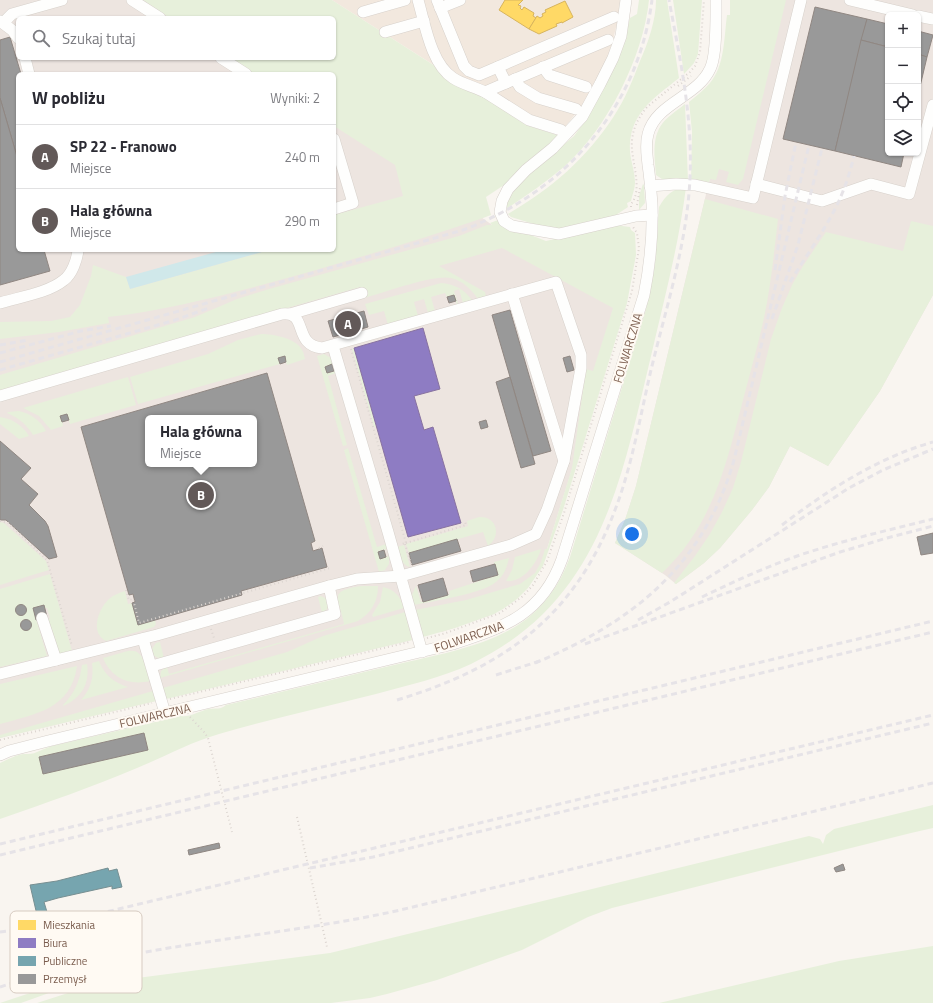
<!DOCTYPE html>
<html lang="pl">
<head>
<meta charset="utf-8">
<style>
	:root { --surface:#fff; --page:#f2f2f3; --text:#2b2b33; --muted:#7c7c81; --line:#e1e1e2; --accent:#625958 }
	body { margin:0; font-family:"Titillium Web",sans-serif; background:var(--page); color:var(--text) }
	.controls { position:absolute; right:12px; top:12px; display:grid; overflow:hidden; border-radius:6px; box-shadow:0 1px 3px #0004 }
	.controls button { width:36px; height:36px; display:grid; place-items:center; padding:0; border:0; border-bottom:1px solid var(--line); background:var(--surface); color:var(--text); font:20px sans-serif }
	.you { position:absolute; left:632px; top:534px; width:14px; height:14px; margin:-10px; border:3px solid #fff; border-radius:50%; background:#1a73e8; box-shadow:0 0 0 6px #1a73e833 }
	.badge { display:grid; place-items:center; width:26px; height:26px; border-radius:50%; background:var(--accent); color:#fff; font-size:13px; font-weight:700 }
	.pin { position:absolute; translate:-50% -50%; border:2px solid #fff; box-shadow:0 1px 4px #0006 }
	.popup { position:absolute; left:145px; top:415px; width:112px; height:52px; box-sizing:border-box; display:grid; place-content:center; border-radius:6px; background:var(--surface); filter:drop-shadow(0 1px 3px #0005); font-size:13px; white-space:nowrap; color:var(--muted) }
	.popup b { font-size:15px; color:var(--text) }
	.popup::after { content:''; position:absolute; left:50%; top:100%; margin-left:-8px; border:8px solid transparent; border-top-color:var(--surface) }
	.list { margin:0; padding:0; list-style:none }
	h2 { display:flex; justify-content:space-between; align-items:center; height:52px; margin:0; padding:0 16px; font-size:17px }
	h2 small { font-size:13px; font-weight:400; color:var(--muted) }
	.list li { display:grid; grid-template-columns:26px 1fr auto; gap:12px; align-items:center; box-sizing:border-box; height:64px; padding:0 16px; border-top:1px solid var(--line) }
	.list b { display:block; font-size:15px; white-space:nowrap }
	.list p { margin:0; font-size:13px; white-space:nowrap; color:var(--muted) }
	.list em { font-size:13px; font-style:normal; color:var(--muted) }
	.icon { flex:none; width:22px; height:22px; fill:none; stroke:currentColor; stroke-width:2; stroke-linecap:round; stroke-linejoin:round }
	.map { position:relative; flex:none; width:933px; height:1003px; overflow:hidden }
	.search { position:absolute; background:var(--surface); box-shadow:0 1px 3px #0004; left:16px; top:16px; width:320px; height:44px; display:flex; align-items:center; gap:10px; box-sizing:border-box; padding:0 14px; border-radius:6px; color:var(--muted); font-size:15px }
	.panel { position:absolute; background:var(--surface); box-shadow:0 1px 3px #0004; left:16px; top:72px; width:320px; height:180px; border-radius:6px }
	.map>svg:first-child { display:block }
</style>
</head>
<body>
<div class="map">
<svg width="933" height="1003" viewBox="0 0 933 1003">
	<rect width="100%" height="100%" fill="#f9f5f0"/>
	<polygon fill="#f2e8de" points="332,0 620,0 619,16 609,55 586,101 559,134 454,78"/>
	<g fill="#ede5e0" fill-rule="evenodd">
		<path d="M0,0H179L206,18H18V58H267L292,74H18V250H334V102L467,207L513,240L624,303L542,565L532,581L494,614L442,632L411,633L412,640L0,738ZM148,418H254V464H148Z"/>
		<path d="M738,0H933V295L880,391L828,466L790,446L769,487L752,510L720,548L704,563L676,584L665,575L615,543L625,520L636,486L731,90ZM888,15H918V153H888Z"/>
	</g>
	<g fill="#e7f0db">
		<path d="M143,0H332L435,66L449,82L480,95L526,125L560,136L510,181L486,197L491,215L483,218C426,238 367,255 309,272C243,290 176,309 108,317L109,323L59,332L0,339V322L51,321L70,317L80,305L91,276L93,265L126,277L130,289L269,250H334V215L403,196L395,165L334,126V74H255L231,58H334V18H170Z"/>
		<path d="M639,0H649C643,57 608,127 565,166C546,182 526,196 506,209L507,201L509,195L520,182L574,136L585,121L624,42L630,18L637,14Z"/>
		<path d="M656,0H667L679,78C653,99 628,114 630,152C631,162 635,172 635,183C635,189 632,195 631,201L627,203L628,207L613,217L563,229L537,225L511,217L508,214C552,188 586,159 614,116C625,99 633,80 640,61C648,43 656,20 656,0Z"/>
		<polygon points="673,0 702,0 698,54 694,63 684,74"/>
		<path d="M730,0H786L743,179L738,185L726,182L729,172L719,169L716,180L710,179L709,182L691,181L692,132L689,102C696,96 704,90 710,83C725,65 724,37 727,15H730Z"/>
		<path d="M685,104L688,181L662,179L656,175C655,159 651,139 662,124C668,116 678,110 685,104Z"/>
		<polygon points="643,184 644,185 645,203 639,210 639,196"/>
		<path d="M686,187C679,244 664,300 651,356C621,482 600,602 471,664C441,678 408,685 376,694C324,707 271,719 219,734C191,742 164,757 137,768C92,787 46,803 0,819V763C7,760 17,754 25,754C29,754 33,754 37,752C42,750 46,748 52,746L181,716C188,718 200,711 208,709C215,708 221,710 226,705C282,692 338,678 394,665C433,656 484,647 518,625C543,609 560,585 570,557L646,309L655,264L659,207C666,195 672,189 686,187Z"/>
		<path d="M705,199L778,219C774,252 771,285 764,318C758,345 750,373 743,400C726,465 713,525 662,573L615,543L625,520L636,486Z"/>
		<path d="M498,220L502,224L546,241L614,225L630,227L631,230L635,233L636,255L627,303L563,510L543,566L528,588L517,599L503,609L494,614L455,628L423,637L415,610L466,600L520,584L535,573L541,562L545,549H547L572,468L586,369L593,371L613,308L502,248L439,266L485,292L486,296L478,299C471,289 463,281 451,278C434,274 383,293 364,298L360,287L0,391V375L195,317L237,299L269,289L459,236L487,225H492L490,223Z"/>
		<polygon points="911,221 933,226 933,295 880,391 828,466 790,446 769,487 752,510 720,548 704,563 676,584 674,583 695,556 710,534 722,512 733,488 741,462 771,339 782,308 792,285 803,266 826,232 903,251"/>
		<path d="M441,283C454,284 464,289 472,300L463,303L459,289L454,291L458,304L457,305L454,295L447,297L445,293L431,297L435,311L428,313L424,299L414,302L418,316L388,325L384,311L369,315L365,304Z"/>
		<path d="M261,334C273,334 296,338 302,350C304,353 304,356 305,359L287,365L284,356L278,358L280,364L138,404L130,377L208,354L238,340Z"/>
		<polygon points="354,348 376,426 374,427 352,349"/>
		<polygon points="324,354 331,358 333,364 325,366 327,373 335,370 336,373 328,376 347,445 343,446 317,356"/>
		<polygon points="128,377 136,405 70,424 67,414 61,416 63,426 51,430 39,416 23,408"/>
		<path d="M19,411C31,414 40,420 46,431L33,435C26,424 19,418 7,413L8,412Z"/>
		<path d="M0,417C13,419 22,425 29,436L19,439L0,424Z"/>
		<polygon points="348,448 377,547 386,544 387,549 378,551 380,559 389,556 389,564 385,570 379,572 344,450"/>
		<path d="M479,517C497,516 502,536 488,546L483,532L409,553L406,544L468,526L467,521Z"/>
		<polygon points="0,522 4,523 46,561 49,570 0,585"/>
		<path d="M404,545L410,567C401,565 400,555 397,547Z"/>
		<path d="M541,549C537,563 523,583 506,581L512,570L515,557Z"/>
		<path d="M509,558C507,567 504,576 496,582C482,594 433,601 414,605L412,595L416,586L421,602L450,594L449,591L498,575L494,562Z"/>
		<polygon points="50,574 72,651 58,654 48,619 50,618 47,608 45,608 44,605 33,608 47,656 0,667 0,589"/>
		<path d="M361,586H378C378,602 371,613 358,621L160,678L161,671L167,667L169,674L344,624C339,598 327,591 361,586Z"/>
		<path d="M383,587C395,590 400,596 404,608L373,617L372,615L380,602Z"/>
		<path d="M125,591L128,604L132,603L138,625L155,620L156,624L154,627L106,641C90,633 98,610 108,600C113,595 119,593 125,591Z"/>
		<path d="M321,596L327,599C329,605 329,609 322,613L318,597Z"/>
		<polygon points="405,612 412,640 166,699 163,688 287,652 323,636"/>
		<polygon points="160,642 164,658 161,659 154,656 152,649 156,643"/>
		<path d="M128,651C145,648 146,669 150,681C129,686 111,678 103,658Z"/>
		<path d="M99,661C104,674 114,683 128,687L81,700C91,689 94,677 92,663Z"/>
		<path d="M87,664C90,683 82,698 63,706V705C74,694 80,681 82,665Z"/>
		<path d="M77,666C71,709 36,714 0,724V684Z"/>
		<polygon points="153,691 156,701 0,738 0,735"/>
		<polygon points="933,805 933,828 911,833 612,908 588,917 522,950 437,980 387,994 370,998 331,1003 37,1003 99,983 330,953 809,836 820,839 823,844 826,835 834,829"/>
		<polygon points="933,946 933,1003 659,1003 839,961"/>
		<polygon points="69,982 72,982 74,984 21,1003 0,1003 36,991"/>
	</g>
	<polygon fill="#d0e8ea" points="223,250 269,250 130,289 126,277"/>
	<g fill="#ffd966" stroke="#d7b45e">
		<polygon points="505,0 523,0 518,5 521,6 520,8 522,10 524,7 534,13 533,16 536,18 529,29 499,10"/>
		<polygon points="565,1 573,17 562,23 562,22 556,24 557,26 539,34 529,29 537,16 540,18 543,16 542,14 546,12 545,10"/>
	</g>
	<polygon fill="#8e7cc3" stroke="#8872a0" points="423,328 440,389 414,396 424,430 433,427 461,523 408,537 354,348"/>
	<polygon fill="#76a5af" stroke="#778f92" points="108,868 109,871 117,869 122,887 112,889 112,886 58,898 44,902 47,912 37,915 30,885 57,881"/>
	<g fill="#999" stroke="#908782" fill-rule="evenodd">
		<polygon points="815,7 867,19 835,151 783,139"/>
		<polygon points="867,19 888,24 888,47 861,40"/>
		<polygon points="918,31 933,35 927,57 918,54"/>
		<polygon points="10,37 21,74 18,74 18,160 0,98 0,40"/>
		<polygon points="861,40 888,47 888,153 904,153 901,167 835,151"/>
		<polygon points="918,54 927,57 918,95"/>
		<polygon points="0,98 18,160 18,250 44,250 50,271 0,285"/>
		<polygon points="454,295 456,301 449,303 447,297"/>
		<polygon points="510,310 551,451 533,456 492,315"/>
		<polygon points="364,311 368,327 333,337 328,321"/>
		<polygon points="285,356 286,362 280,364 278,358"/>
		<polygon points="570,356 574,370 567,372 563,358"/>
		<polygon points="332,364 334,371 327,373 325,367"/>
		<path d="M267,373L315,541L311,543L313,551L322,548L327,567L241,591L242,595L138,625L132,603L135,602L133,594L129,595L81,427ZM148,418H254V464H148Z"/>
		<polygon points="510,377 535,464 521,468 496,382"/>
		<polygon points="67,414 69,420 62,422 60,416"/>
		<polygon points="486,420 488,427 481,429 479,422"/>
		<polygon points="0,441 31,468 21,479 38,494 29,505 45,521 48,526 57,557 49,559 6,520 0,520"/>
		<polygon points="933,533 933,553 921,555 917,537"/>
		<polygon points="457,539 461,551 412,565 409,553"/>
		<polygon points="384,550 386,557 380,559 378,552"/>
		<polygon points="495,564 498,575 473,582 470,571"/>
		<polygon points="443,578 448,595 423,602 418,585"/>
		<circle cx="21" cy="610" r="5.5"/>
		<polygon points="44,605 47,617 36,620 33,608"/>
		<circle cx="26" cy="625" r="5.5"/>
		<polygon points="144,733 148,750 43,774 39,757"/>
		<polygon points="219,843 220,848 189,855 188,850"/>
		<polygon points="843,864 845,870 836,872 834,868"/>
	</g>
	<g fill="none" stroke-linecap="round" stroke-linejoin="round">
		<defs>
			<g id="minor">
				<polyline points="132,0 160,18"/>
				<path d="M418,0C425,24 431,64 453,78C462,84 475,87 485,92L506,83"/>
				<polyline points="437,0 464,66 469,71 479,75 614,17"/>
				<polyline points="626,0 621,36 613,58 600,84 582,117 553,148 526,170 508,189 502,201 500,212 504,221 512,226 559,234 636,216 652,215"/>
				<polyline points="850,0 913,15"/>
				<polyline points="440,8 460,0"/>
				<polyline points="363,12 405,0"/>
				<polyline points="918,16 933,19"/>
				<polyline points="0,21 12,30 18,38"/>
				<polyline points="3,23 12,14 62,0"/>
				<polyline points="385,32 424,21"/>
				<polyline points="25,58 29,74"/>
				<polyline points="221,58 246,74"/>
				<polyline points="498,67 506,83 608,40"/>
				<polyline points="543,67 549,75 586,87"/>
				<polyline points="515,79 520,87 538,98 576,109"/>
				<polyline points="485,92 529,120 561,130"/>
				<polyline points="334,139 353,203 334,209"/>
				<polyline points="756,184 822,201 871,184 909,194 933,105"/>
				<polyline points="650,186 676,184 695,185 753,198 801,0"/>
				<polyline points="512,294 564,461"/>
				<path d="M0,303C20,297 48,293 64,280C72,274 77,260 78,250"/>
				<polyline points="290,314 362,293"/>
				<polyline points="333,346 388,532 422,652"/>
				<path d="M0,396L282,314C309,311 292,345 322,348L556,282L581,355V368L564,461L547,510L536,534L511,545L401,576L357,579L329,586L335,614L152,666"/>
				<polyline points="42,618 56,660"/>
				<polyline points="143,639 165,713"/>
				<polyline points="0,674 157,635 329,586"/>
				<path d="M0,755L9,751L48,741L453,644C504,627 542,615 562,559L644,295C650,265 653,235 652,204C651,191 650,178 648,165C647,154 645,145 648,134C656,103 697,97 710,69C717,56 716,16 716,0"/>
			</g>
		</defs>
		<use href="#minor" stroke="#d7d1cb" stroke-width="12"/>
		<g stroke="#dcd5d0" stroke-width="2" stroke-dasharray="1 3" stroke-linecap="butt">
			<polyline points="678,86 691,76"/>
			<polyline points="637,205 640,188"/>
			<path d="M631,207V204C644,189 630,159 632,141C633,127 639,117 647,107L690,72L695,66L700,52L704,0"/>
			<polyline points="351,349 406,543 402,544"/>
			<polyline points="0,521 8,523 47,560 72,646"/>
			<polyline points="406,543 466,525 465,521"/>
			<polyline points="405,544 411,564"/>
			<polyline points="319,548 323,546"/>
			<polyline points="126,590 129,600 133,599 139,623 330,568"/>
			<polyline points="211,629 214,638"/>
			<polyline points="427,638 446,633 500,613 523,596 533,585 547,561 564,513 632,291 639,248 637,233 633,227"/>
			<polyline points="170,699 409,642"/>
			<polyline points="190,717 204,732 208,738 232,832"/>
			<polyline points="0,740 152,703"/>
			<polyline points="297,817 327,947"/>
		</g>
		<use href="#minor" stroke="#fefefd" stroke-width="11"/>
		<g stroke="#e6e3e7" stroke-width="3" stroke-dasharray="6 4" stroke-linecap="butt">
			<polyline points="775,270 785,196 796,142"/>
			<path d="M790,282C806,256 825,230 838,203C845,188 850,172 854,156"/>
			<polyline points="772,319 798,245 822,148"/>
			<polyline points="0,345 29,340"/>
			<polyline points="0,353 81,331 111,326"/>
			<path d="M0,362L463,230C564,192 638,109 652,0"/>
			<polyline points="0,370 172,321 209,308"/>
			<path d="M782,525C828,490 877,458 933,442"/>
			<path d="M702,597C735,581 768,566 803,554C845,540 889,530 933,519"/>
			<polyline points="638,620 670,602 849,488 883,470 933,449"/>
			<polyline points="585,644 840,552 887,538 933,526"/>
			<path d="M535,663C633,622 704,565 734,460L809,145"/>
			<polyline points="496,675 540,661"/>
			<path d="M397,700C503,668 575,617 615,510C632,466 640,417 651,370C665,312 684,253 689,193C695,127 681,64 669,0"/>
			<polyline points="0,844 933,621"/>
			<polyline points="0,855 933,632"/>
			<polyline points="310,868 373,857 933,723"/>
			<polyline points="0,932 34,928 68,921 933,715"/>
			<path d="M0,987C30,977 60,969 91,963C192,940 295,933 396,911L933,783"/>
		</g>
	</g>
	<g text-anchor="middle" stroke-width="4" stroke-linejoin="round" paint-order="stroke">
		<g font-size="12" fill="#7a5c4d" stroke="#fffaf3">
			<text transform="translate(628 348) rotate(-73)" y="4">FOLWARCZNA</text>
			<text transform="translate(469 637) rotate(-19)" y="4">FOLWARCZNA</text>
			<text transform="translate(155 716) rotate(-13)" y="4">FOLWARCZNA</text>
		</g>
	</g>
	<rect x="10" y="911" width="132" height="82" rx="6" fill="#fffaf3" stroke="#d7cbc1" stroke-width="1"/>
	<rect x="18" y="920" width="18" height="10" fill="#ffd966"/>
	<rect x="18" y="938" width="18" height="10" fill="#8e7cc3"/>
	<rect x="18" y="956" width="18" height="10" fill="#76a5af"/>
	<rect x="18" y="974" width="18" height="10" fill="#999"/>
	<g font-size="11" fill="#7a5c4d">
		<text x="43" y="929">Mieszkania</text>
		<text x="43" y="947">Biura</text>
		<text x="43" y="965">Publiczne</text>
		<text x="43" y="983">Przemysł</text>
	</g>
</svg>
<div class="controls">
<button>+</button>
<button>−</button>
<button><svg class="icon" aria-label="locate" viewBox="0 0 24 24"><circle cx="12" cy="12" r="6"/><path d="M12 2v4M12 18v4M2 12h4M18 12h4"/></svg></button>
<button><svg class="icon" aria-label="layers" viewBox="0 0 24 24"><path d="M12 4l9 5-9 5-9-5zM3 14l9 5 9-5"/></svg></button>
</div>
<div class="you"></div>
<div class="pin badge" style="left:348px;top:324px">A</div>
<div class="pin badge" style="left:201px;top:495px">B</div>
<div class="popup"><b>Hala główna</b>Miejsce</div>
<div class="search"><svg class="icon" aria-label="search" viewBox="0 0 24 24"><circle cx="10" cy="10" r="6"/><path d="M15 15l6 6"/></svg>Szukaj tutaj</div>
<section class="panel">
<h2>W pobliżu<small>Wyniki: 2</small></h2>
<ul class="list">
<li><span class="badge">A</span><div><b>SP 22 - Franowo</b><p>Miejsce</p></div><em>240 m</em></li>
<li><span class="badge">B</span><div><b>Hala główna</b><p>Miejsce</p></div><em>290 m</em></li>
</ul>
</section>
</div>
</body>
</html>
